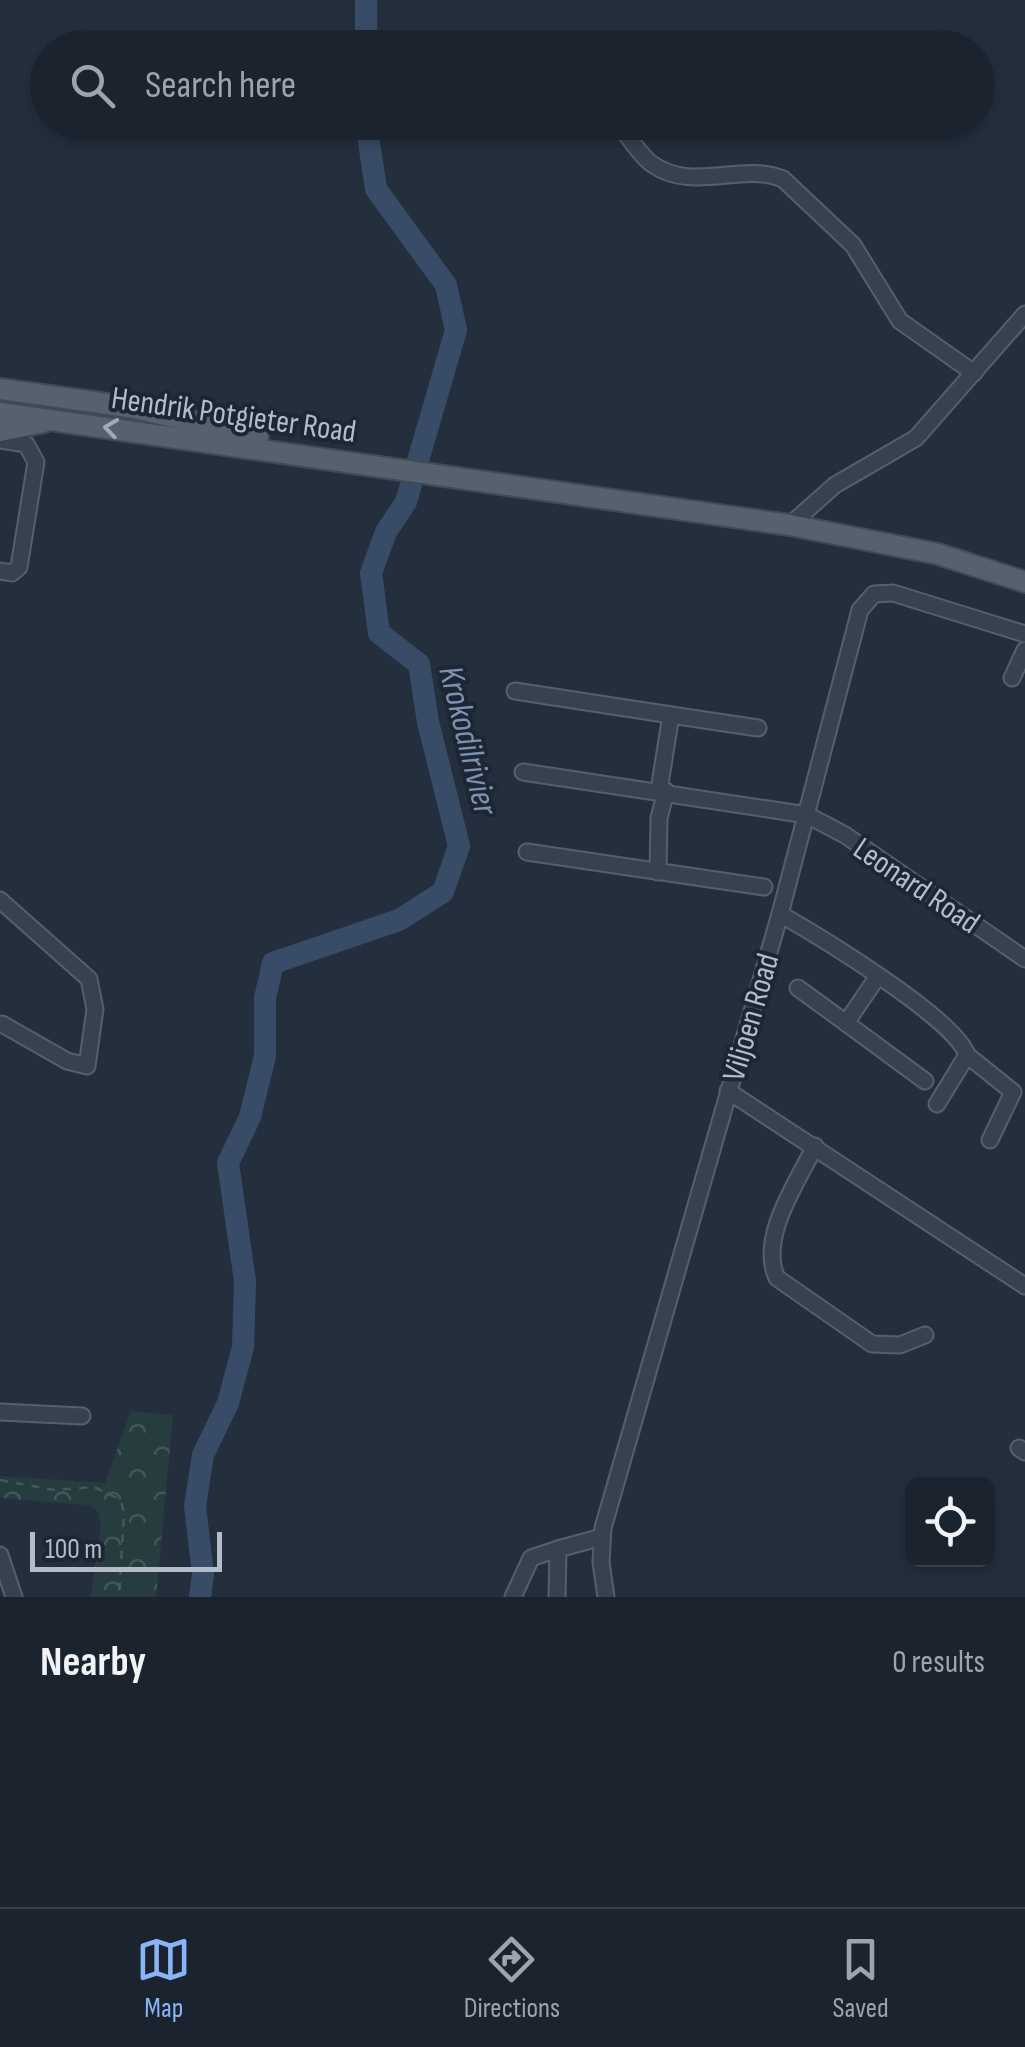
<!DOCTYPE html>
<html lang="en">
<head>
<meta charset="utf-8">
<style>
	:root { --surface:#1b232e; --page:#282f3a; --text:#f1f3f6; --muted:#a0a4aa; --line:#39404a; --accent:#8ab4f8 }
	body { margin:0; font-family:"Sofia Sans Condensed",sans-serif; background:var(--page); color:var(--text) }
	.controls { position:absolute; right:30px; bottom:30px; display:grid; overflow:hidden; border-radius:15px; box-shadow:0 5px 15px #0003 }
	.controls button { width:90px; height:90px; display:grid; place-items:center; padding:0; border:0; border-bottom:2px solid var(--line); background:var(--surface); color:var(--text); font:50px sans-serif }
	.scale { position:absolute; left:30px; bottom:25px; width:192px; box-sizing:border-box; padding-left:10px; border:5px solid #b4bcc9; border-top:0; font-size:28px; line-height:35px; white-space:nowrap; color:#b4bcc9; -webkit-text-stroke:8px #1d2633; paint-order:stroke }
	.list { margin:0; padding:0; list-style:none }
	h2 { display:flex; justify-content:space-between; align-items:center; height:130px; margin:0; padding:0 40px; font-size:42px }
	h2 small { font-size:32px; font-weight:400; color:var(--muted) }
	.icon { flex:none; width:55px; height:55px; fill:none; stroke:currentColor; stroke-width:2; stroke-linecap:round; stroke-linejoin:round }
	.map { position:relative; flex:none; width:1025px; height:1597px; overflow:hidden }
	.search { position:absolute; background:var(--surface); box-shadow:0 5px 15px #0003; left:30px; right:30px; top:30px; height:110px; display:flex; align-items:center; gap:25px; box-sizing:border-box; padding:0 35px; border-radius:55px; color:var(--muted); font-size:38px }
	.sheet { height:310px; background:var(--surface) }
	nav { display:flex; justify-content:space-around; align-items:center; box-sizing:border-box; height:140px; border-top:2px solid var(--line); background:var(--surface); font-size:28px; color:var(--muted) }
	nav a { display:grid; justify-items:center; gap:5px }
	nav .on { color:var(--accent) }
	.map>svg:first-child { display:block }
</style>
</head>
<body>
<div class="map">
<svg width="1025" height="1597" viewBox="0 0 1025 1597">
	<defs>
		<pattern id="forest-crowns" width="20" height="18" patternUnits="userSpaceOnUse" patternTransform="scale(2.5)"><rect width="20" height="18" fill="#263c3f"/><path d="M2 6a3 3 0 1 1 6 0M12 15a3 3 0 1 1 6 0" fill="none" stroke="#435659"/></pattern>
	</defs>
	<rect width="100%" height="100%" fill="#242f3e"/>
	<polygon fill="url(#forest-crowns)" points="131,1411 173,1415 156,1597 91,1597 101,1525 97,1510 89,1505 0,1498 0,1476 105,1483"/>
	<g fill="none" stroke-linecap="round" stroke-linejoin="round">
		<g stroke="#394c67" stroke-width="22">
			<polyline points="366,0 366,48"/>
			<polyline points="200,1597 203,1575 195,1506 203,1455 228,1403 243,1347 245,1281 228,1163 250,1117 265,1056 265,998 273,963 399,920 443,892 459,846 428,722 419,664 379,633 371,573 386,532 406,502 456,330 446,285 376,189 366,122"/>
		</g>
		<defs>
			<g id="minor">
				<polyline points="609,43 610,48"/>
				<path d="M617,122C628,135 639,155 652,164C692,193 743,162 783,179L853,245L900,321L974,373"/>
				<polyline points="0,440 26,444 36,462 19,567 12,573 0,571"/>
				<polyline points="790,525 835,485 916,438 1025,314"/>
				<polyline points="1012,678 1025,650"/>
				<polyline points="515,691 671,715"/>
				<polyline points="523,772 807,815 845,835 1025,959"/>
				<polyline points="659,790 671,715 758,728"/>
				<polyline points="527,852 764,887"/>
				<polyline points="658,872 659,818 666,791"/>
				<polyline points="0,900 89,979 95,1009 87,1066 67,1061 2,1024"/>
				<path d="M780,914C817,935 956,1019 967,1055L937,1104"/>
				<polyline points="798,988 846,1023 878,976"/>
				<polyline points="846,1023 925,1081"/>
				<polyline points="967,1055 1013,1092 990,1140"/>
				<polyline points="728,1091 1025,1286"/>
				<path d="M815,1146C798,1181 758,1238 777,1278L872,1344L900,1345L925,1335"/>
				<polyline points="0,1412 82,1416"/>
				<polyline points="1019,1448 1025,1452"/>
				<polyline points="0,1555 14,1597"/>
				<polyline points="513,1597 531,1558 558,1549"/>
				<polyline points="557,1597 558,1549 602,1537"/>
				<polyline points="606,1597 601,1562 603,1528 780,914 860,610 874,594 893,593 1025,634"/>
			</g>
			<g id="major">
				<polyline points="0,389 129,407 258,436"/>
				<polyline points="0,413 790,525 938,554 1025,582"/>
				<polyline points="0,431 44,422"/>
			</g>
		</defs>
		<use href="#minor" stroke="#565f6c" stroke-width="19"/>
		<use href="#major" stroke="#414a57" stroke-width="24"/>
		<polyline stroke="#44595c" stroke-width="2.5" stroke-dasharray="8 8" stroke-linecap="butt" points="0,1480 54,1490 94,1487 121,1500 124,1513 119,1597"/>
		<use href="#minor" stroke="#38414e" stroke-width="15"/>
		<use href="#major" stroke="#56606e" stroke-width="20"/>
	</g>
	<defs><path id="oneway-chevron" d="M-2-3.5L2.5 0L-2 3.5" fill="none" stroke-width="1.6" stroke-linecap="round" stroke-linejoin="round" transform="scale(2.5)"/></defs>
	<use stroke="#a1aab7" href="#oneway-chevron" transform="translate(111 428) rotate(-172)"/>
	<g text-anchor="middle" stroke-width="8" stroke-linejoin="round" paint-order="stroke">
		<g font-size="32" fill="#b4bcc9" stroke="#1d2633">
			<text transform="translate(234 414) rotate(8)" y="11">Hendrik Potgieter Road</text>
			<text transform="translate(917 885) rotate(34)" y="11">Leonard Road</text>
			<text transform="translate(750 1017) rotate(-74)" y="11">Viljoen Road</text>
		</g>
		<g font-size="35" font-style="italic" fill="#7c92b1" stroke="#1d2633">
			<text transform="translate(469 740) rotate(76)" y="12">Krokodilrivier</text>
		</g>
	</g>
</svg>
<div class="controls">
<button><svg class="icon" aria-label="locate" viewBox="0 0 24 24"><circle cx="12" cy="12" r="6"/><path d="M12 2v4M12 18v4M2 12h4M18 12h4"/></svg></button>
</div>
<div class="scale">100 m</div>
<div class="search"><svg class="icon" aria-label="search" viewBox="0 0 24 24"><circle cx="10" cy="10" r="6"/><path d="M15 15l6 6"/></svg>Search here</div>
</div>
<section class="sheet">
<h2>Nearby<small>0 results</small></h2>
<ul class="list">
</ul>
</section>
<nav>
<a class="on"><svg class="icon" aria-label="map" viewBox="0 0 24 24"><path d="M3 6l6-2 6 2 6-2v14l-6 2-6-2-6 2zM9 4v14M15 6v14"/></svg>Map</a>
<a><svg class="icon" aria-label="directions" viewBox="0 0 24 24"><path d="M12 3l9 9-9 9-9-9zM9 14v-3h6M13 9l2 2-2 2"/></svg>Directions</a>
<a><svg class="icon" aria-label="saved" viewBox="0 0 24 24"><path d="M7 4h10v16l-5-4-5 4z"/></svg>Saved</a>
</nav>
</body>
</html>
